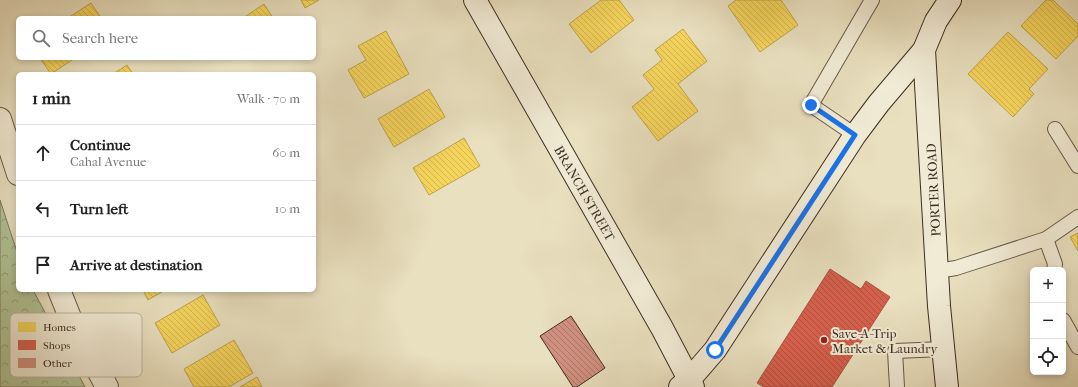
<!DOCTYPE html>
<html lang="en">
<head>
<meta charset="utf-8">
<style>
	:root { --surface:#fff; --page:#f2f2f2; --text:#222; --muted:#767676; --line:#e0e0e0 }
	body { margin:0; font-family:"IM FELL French Canon",serif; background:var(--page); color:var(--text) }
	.controls { position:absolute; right:12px; bottom:12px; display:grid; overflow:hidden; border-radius:6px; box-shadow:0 2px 6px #0003 }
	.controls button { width:36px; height:36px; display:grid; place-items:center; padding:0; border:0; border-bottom:1px solid var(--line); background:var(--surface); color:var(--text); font:20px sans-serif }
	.stop { position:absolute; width:12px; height:12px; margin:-9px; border:3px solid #1a73e8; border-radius:50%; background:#fff }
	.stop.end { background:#1a73e8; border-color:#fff; box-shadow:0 1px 4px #0008 }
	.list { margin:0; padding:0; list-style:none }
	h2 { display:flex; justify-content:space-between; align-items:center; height:52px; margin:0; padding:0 16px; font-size:17px }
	h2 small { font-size:13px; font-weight:400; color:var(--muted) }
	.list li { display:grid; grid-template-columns:26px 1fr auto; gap:12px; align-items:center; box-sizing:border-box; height:56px; padding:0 16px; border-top:1px solid var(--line) }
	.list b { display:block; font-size:15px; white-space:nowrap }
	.list p { margin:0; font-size:13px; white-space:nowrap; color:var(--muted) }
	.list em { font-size:13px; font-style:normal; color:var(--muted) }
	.icon { flex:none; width:22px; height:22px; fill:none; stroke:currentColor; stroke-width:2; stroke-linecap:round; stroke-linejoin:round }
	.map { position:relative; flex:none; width:1078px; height:387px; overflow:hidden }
	.search { position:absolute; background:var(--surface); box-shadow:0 2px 6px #0003; left:16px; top:16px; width:300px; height:44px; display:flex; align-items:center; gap:10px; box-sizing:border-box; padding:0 14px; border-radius:6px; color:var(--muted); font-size:15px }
	.panel { position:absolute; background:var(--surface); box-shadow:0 2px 6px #0003; left:16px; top:72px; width:300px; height:220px; border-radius:6px }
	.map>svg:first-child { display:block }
</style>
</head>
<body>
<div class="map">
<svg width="1078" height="387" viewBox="0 0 1078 387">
	<defs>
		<pattern id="forest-crowns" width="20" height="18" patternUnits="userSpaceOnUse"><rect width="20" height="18" fill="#b1c396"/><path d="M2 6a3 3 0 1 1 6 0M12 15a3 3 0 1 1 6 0" fill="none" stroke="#919f7a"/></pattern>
		<pattern id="homes-back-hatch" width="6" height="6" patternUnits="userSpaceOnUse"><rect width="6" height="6" fill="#f6d55c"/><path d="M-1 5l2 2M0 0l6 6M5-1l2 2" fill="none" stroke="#d4b750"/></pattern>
		<pattern id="shops-back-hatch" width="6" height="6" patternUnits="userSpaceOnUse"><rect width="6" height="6" fill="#d6604d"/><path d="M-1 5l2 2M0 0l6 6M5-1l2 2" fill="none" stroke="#af5040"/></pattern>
		<pattern id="building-back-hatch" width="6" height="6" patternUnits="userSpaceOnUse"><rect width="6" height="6" fill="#d19181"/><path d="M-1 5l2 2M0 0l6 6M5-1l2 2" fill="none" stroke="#ab7769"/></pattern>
	</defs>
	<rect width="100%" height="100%" fill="#e9e0bf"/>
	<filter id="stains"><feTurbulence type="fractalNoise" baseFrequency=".005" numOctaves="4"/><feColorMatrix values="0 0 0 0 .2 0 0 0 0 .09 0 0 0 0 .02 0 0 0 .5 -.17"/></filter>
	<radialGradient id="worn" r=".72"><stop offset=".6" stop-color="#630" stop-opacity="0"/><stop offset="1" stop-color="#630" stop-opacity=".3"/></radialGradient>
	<polygon fill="url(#forest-crowns)" stroke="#78785c" points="0,200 18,255 18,290 33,290 85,387 0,387"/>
	<g fill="url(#homes-back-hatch)" stroke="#bfa34b">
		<polygon points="301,0 319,0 305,8"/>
		<polygon points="601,0 619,0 634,20 591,53 569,24"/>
		<polygon points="736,0 781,0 798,25 760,52 728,6"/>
		<polygon points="1046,0 1053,0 1078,24 1078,36 1056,59 1021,26"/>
		<polygon points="91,3 101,18 68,18"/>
		<polygon points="264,4 273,18 243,18"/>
		<polygon points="683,29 707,61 678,84 698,111 658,141 632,107 654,89 643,75 662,60 655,50"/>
		<polygon points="386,31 409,74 364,98 348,70 366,60 358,46"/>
		<polygon points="1008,32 1048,69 1029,89 1034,94 1013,117 968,74"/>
		<polygon points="40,58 75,58 51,74"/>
		<polygon points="127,65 133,74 113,74"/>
		<polygon points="429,89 445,117 394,147 378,119"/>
		<polygon points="464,138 480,166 429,195 413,168"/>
		<polygon points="1078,233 1078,251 1070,237"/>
		<polygon points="143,290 165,290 148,300"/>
		<polygon points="203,295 220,325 172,353 155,323"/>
		<polygon points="234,340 253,373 229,387 194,387 184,369"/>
		<polygon points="257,377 262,387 240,387"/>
	</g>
	<polygon fill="url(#shops-back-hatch)" stroke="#a85140" points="830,269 861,289 866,281 890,297 832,387 764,387 757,383"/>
	<polygon fill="url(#building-back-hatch)" stroke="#3e2e23" points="571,316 605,368 577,387 573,387 540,336"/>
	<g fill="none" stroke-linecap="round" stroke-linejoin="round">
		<defs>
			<g id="lane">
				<polyline points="1055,129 1078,166"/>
				<polyline points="855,135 811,105 872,0"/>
				<polyline points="1046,239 1055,264 1054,270"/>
				<polyline points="937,271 956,268 1046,239 1078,217"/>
				<polyline points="1063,320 1078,347"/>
				<polyline points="897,387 895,351 944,349"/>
			</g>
			<g id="street">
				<polyline points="0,119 18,174"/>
				<polyline points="59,290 71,320 107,387"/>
			</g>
			<g id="secondary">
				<polyline points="475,0 662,328 693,387"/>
				<polyline points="680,387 689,380 715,350 855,135 879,103 924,50"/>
				<polyline points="947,387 939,306 924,50 936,21 950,0"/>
			</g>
		</defs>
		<use href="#lane" stroke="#695a4a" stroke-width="16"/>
		<use href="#street" stroke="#695a4a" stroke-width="24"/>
		<use href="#secondary" stroke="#3e2e23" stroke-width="24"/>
		<use href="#lane" stroke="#f1ebd5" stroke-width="14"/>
		<use href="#street" stroke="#f1ebd5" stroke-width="22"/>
		<use href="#secondary" stroke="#f1ebd5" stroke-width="22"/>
	</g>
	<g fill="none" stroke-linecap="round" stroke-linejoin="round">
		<polyline stroke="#1a73e8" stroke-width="5" points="715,350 855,135 811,105"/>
	</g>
	<circle fill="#8f2418" stroke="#f1ebd5" stroke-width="1.5" cx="824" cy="340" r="4"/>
	<g text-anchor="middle" stroke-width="4" stroke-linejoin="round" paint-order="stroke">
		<g font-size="13" fill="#3e2e23" stroke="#f1ebd5">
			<text transform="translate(933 190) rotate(-93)" y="5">PORTER ROAD</text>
			<text transform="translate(585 193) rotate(60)" y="5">BRANCH STREET</text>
		</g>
		<g font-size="13" fill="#3e2e23" stroke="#f1ebd5" text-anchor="start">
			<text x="832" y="338">Save-A-Trip<tspan x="832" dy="15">Market &amp; Laundry</tspan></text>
		</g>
	</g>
	<rect x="10" y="313" width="132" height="64" rx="6" fill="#f1ebd5" stroke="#bbb2a0" stroke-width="1"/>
	<rect x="18" y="322" width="18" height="10" fill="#f6d55c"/>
	<rect x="18" y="340" width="18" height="10" fill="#d6604d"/>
	<rect x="18" y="358" width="18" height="10" fill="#d19181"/>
	<g font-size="11" fill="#3e2e23">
		<text x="43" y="331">Homes</text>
		<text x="43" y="349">Shops</text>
		<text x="43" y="367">Other</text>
	</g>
	<rect width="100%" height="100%" filter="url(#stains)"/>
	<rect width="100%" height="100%" fill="url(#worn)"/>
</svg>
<div class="controls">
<button>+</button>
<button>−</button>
<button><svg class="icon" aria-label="locate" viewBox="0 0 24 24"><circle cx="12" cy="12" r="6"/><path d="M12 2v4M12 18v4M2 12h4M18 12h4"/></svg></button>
</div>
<div class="stop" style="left:715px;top:350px"></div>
<div class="stop end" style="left:811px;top:105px"></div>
<div class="search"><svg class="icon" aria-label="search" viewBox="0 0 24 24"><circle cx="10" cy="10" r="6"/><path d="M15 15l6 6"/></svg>Search here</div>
<section class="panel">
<h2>1 min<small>Walk · 70 m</small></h2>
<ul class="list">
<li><svg class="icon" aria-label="ahead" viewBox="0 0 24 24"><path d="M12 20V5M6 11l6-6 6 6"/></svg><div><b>Continue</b><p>Cahal Avenue</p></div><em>60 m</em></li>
<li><svg class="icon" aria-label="left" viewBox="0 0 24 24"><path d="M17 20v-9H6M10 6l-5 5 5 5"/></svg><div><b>Turn left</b></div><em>10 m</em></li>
<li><svg class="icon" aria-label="arrive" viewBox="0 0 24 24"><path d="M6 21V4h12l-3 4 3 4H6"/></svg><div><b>Arrive at destination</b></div></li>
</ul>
</section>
</div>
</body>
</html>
